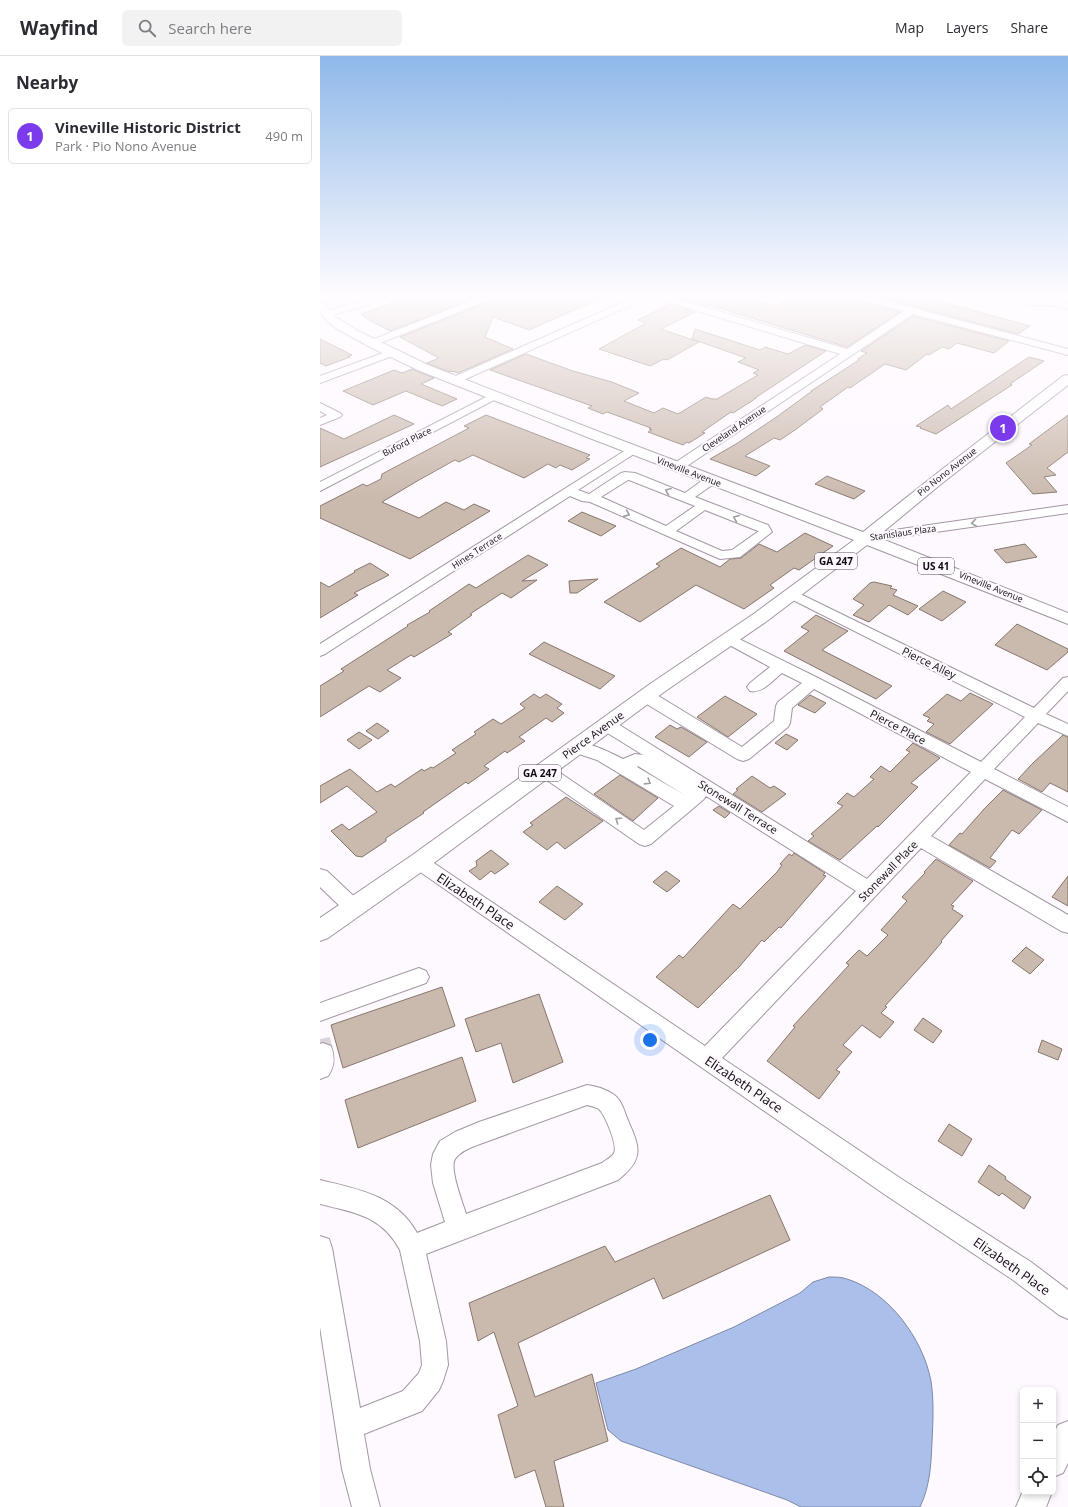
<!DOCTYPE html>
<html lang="en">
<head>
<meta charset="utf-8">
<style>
	:root { --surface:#fff; --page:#f2f2f3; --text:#2b2b33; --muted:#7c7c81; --line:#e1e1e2; --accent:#7c3aed }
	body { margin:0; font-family:"Open Sans",sans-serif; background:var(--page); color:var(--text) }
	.controls { position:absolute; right:12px; bottom:12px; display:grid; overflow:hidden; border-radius:6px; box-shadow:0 2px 6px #0003 }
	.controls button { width:36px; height:36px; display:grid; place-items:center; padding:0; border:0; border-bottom:1px solid var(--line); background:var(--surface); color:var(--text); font:20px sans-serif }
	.you { position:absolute; left:330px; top:984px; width:14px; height:14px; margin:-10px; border:3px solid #fff; border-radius:50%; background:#1a73e8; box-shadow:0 0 0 6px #1a73e833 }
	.badge { display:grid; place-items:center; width:26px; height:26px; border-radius:50%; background:var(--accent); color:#fff; font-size:13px; font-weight:700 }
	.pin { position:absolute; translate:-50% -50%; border:2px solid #fff; box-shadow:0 1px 4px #0006 }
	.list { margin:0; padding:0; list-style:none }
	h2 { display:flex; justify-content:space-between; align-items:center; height:52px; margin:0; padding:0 16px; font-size:17px }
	h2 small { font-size:13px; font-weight:400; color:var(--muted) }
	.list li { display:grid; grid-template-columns:26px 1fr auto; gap:12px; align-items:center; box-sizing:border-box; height:56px; margin:0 8px 8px; padding:0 8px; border:1px solid var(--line); border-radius:6px }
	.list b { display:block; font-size:15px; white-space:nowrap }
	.list p { margin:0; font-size:13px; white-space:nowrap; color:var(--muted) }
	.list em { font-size:13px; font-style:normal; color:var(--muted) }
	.icon { flex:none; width:22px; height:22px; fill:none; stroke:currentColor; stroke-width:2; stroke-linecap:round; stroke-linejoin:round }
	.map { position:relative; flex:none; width:748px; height:1451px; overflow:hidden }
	header { display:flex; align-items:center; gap:24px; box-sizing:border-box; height:56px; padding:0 20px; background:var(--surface); border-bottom:1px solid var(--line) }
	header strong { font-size:19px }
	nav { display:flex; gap:22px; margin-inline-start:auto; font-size:14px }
	.search { width:280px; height:36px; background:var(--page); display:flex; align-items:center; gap:10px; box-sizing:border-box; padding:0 14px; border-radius:6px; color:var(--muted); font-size:15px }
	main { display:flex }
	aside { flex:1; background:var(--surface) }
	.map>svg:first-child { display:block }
</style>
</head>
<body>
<header>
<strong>Wayfind</strong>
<div class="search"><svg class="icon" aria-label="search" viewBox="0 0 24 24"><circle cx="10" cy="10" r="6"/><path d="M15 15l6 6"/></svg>Search here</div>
<nav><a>Map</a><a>Layers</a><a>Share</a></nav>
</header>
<main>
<aside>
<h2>Nearby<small></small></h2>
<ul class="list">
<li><span class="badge">1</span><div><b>Vineville Historic District</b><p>Park · Pio Nono Avenue</p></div><em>490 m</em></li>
</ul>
</aside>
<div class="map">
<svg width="748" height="1451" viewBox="0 0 748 1451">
	<rect width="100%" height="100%" fill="#fef8ff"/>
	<path fill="#aabfea" stroke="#7c89a9" d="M509,1221C515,1221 522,1221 527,1223C569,1236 603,1283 611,1325C614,1345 613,1365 612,1386C611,1409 610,1430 600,1451H481L467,1444L301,1385L288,1374L276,1327L316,1313L414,1271L480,1237L493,1226Z"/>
	<g fill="#cab9ad" stroke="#87776b">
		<polygon points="89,241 157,241 70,275 49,264 41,258"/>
		<polygon points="175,241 284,241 209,274 173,261 165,281 193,293 138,317 132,315 129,316 107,307 119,302 80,281 173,244"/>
		<polygon points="366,241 422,241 456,250 472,241 495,241 501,243 504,241 518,241 580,256 527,291 389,249 386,250 362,243"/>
		<polygon points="564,241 604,241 710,270 698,278 562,242"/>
		<polygon points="350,248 375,256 341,273 379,286 347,304 344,303 330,310 279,293 326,267 318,264"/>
		<polygon points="593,260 689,285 674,297 637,287 629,293 622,291 609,299 607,298 586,314 565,308 530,332 528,331 500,351 503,353 475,374 460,384 454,382 425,400 450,410 436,420 390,403 416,388 458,360 492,335 491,335 539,304 538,303 547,297 541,295"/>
		<polygon points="375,273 440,294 445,291 468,298 485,289 506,295 435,342 436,342 432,345 413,357 411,356 382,376 385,377 369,387 367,386 363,389 328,376 332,374 329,373 331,372 287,356 283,358 268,352 272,350 170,314 206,298 253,315 292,326 319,337 304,345 334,357 343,352 358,358 386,341 392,343 397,343 438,319 433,317 439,314 418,306 426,302 372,283"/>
		<polygon points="0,283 32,299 28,300 30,301 6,310 0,307"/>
		<polygon points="709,301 724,305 690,328 692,329 616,378 600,372 601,371 596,370 628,349 631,353"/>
		<polygon points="92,313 114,322 101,328 137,343 122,350 86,335 53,349 23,335 74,314 82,317"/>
		<polygon points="74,359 94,368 0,411 0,372 24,383"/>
		<polygon points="166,359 270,399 266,402 270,403 252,414 240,409 236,412 228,408 204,422 153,399 139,406 135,404 99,424 62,446 99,462 126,446 144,454 154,448 170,455 90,503 0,462 0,450 43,428 47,430 61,423 62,418 149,372 144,370"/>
		<polygon points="748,359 748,396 727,412 736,419 724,421 737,436 713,438 686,407 712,389 709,388"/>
		<polygon points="507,420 545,435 534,443 495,428"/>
		<polygon points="262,456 296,470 281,480 248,465"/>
		<polygon points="485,477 513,490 479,514 474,512 450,529 454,532 424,553 376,529 320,566 284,546 340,510 336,508 361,492 400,511 410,503 421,502 439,488 457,496"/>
		<polygon points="705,488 717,501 686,507 674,494"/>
		<polygon points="208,499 228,509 202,525 217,524 191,542 182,537 150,558 152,559 128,576 132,578 94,601 91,599 67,614 81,622 60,636 49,630 0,661 0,630 24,615 21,613 88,570 87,569 110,556 109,555 149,528 156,532"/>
		<polygon points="50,507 69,519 34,537 38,539 0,562 0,526 9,531 35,516 34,515"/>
		<polygon points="278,523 257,537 250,537 249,525"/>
		<polygon points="554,526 572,530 570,532 577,534 573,539 598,550 588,559 569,549 549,566 533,559 544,549 533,543 550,527"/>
		<polygon points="623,535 646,546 622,565 599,553"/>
		<polygon points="496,559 528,575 502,594 572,630 556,643 464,595 489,575 481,571"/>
		<polygon points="697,568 748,593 748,596 727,614 675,589"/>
		<polygon points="224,586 295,620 280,633 209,598"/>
		<polygon points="650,637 673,648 630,688 606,676 614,668 607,665 610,662 603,659 627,638 641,645"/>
		<polygon points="214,638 220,642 226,638 242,648 237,652 244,657 232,666 226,662 199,681 205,685 187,697 185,695 164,710 169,713 148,728 146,726 103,756 104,757 66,782 66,785 42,801 36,800 11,775 22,768 29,774 57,756 27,730 0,747 0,730 30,713 57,736 71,728 75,731 102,713 104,715 111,711 113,712 136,697 132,694 156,678 154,676 173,663 181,668 205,652 200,648"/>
		<polygon points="490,639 506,647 495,657 478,649"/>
		<polygon points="405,640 437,658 408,681 377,661"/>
		<polygon points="57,667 69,675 58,683 46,675"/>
		<polygon points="350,669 357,673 361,671 387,686 369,701 335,681"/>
		<polygon points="39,676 52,684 39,693 27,684"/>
		<polygon points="466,678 478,684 467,694 455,687"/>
		<polygon points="743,679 748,681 748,736 730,727 722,736 698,723 713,707"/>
		<polygon points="593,687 620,702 591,727 598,731 558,771 557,770 520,804 488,785 494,780 491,778 523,750 517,747 527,737 534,741 554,723 550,721 561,710 570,716 590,696 586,694"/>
		<polygon points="300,719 338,742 313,765 274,738"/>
		<polygon points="432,720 450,732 454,730 466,738 442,756 413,738 418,734 416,733"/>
		<polygon points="683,734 722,754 699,778 692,774 670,802 676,805 670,812 629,789 640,777 642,778 665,752"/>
		<polygon points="246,741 283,765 245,793 237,786 227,794 203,776 213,769 210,767"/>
		<polygon points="399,750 410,757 405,762 393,754"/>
		<polygon points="171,794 189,808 175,818 171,815 160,824 149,815 157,810 156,805"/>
		<polygon points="474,797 505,817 503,819 506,820 461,872 459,871 444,886 442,884 419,911 378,952 336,921 359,899 363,902 413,848 420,853 457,816 462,809 460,808 469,798 472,800"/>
		<polygon points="616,803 653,825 631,849 634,850 632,853 643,860 621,885 622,886 604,907 565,950 567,951 561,957 574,966 560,982 542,969 523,989 532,996 516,1014 520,1016 499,1043 447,1005 475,971 473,970 529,909 526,907 539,894 547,900 568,879 561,874 587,845 582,841 605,817 604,816"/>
		<polygon points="346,815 360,825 347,836 333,826"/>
		<polygon points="748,820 748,850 732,841"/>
		<polygon points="237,830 263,848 245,864 219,846"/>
		<polygon points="706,891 724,904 710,918 692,905"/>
		<polygon points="122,931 135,970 23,1012 11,969"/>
		<polygon points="219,938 243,1006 193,1027 181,987 156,996 145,963"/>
		<polygon points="603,962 622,975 613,987 594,974"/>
		<polygon points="722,984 742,993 738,1004 718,996"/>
		<polygon points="142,1001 156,1045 38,1092 25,1044"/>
		<polygon points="629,1068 652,1083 642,1100 618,1085"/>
		<polygon points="669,1109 686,1121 685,1123 711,1141 704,1153 682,1137 679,1140 658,1126"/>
		<polygon points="450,1139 470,1184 343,1243 334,1222 198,1287 215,1341 272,1318 288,1385 234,1405 244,1451 226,1451 215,1414 195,1422 178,1359 198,1350 174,1276 158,1285 149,1247 285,1190 295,1206"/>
	</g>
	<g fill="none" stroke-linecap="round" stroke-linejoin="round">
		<polyline stroke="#dad4db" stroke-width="20" stroke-dasharray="20 10" stroke-linecap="butt" points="0,983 3,997"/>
		<defs>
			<g id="minor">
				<polygon points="54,241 68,241 66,243 10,260 7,261 2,258 4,256"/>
				<polygon points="161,241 174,241 172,243 55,289 49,289 47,287 49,285"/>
				<polygon points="315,241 327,241 325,243 139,326 131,326 130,324 131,322"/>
				<polygon points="336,241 350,241 527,293 584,255 538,243 536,241 551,241 748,293 748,299 593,258 361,414 353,414 351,411 353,408 520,298 338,243"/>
				<polygon points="686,241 731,243 748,247 748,253 731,249 713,249 688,243"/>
				<polygon points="71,294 75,295 76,297 75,299 0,327 0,320"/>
				<polygon points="174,337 179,340 178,342 0,435 0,426"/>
				<polygon points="0,347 20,357 22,359 20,361 0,369 0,362 7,359 0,355"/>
				<path d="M313,391L317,392L319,394L317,396L258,434L269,438L301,417L305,416L315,417L365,437L387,421H395L397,424L395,427L375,441L448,469L452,476L420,501L400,503L270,446L262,445L250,440L5,598L0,600V588L309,392ZM308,424H309L375,450L346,470L281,441ZM385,454L438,475H439L412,494L402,495L356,475Z"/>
				<polygon points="748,449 748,457 546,486 541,485 539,482 541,479 546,478"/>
				<path d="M472,534L714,652L743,622L748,621V635L726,658L748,668V680L718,667L674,713L748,751V766L665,723L611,780L748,859V877L741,875L601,792L402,1002L580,1122L711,1206L748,1234V1263L739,1259L693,1224L564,1138L93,811L90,806L93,801L99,799L105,801L385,990L536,835L386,740L384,743L331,788L325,790L319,788L218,718L216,714L218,710L224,708L230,710L324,774L354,750L277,704L250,695L248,691L250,687C264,683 291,697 303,703L315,698L323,699L281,673L279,669L281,665L287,664L293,665L547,823L651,716L494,633L472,652L470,667L468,671L429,703L423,705L417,703L320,644L318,640L320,636L326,635L332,636L422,691L454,665L456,650L458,646L482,627L462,617C453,624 442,638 430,635L427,631L430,627L450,611L404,586L402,583L404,580L409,578L498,622L661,706L705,661L467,541L465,538L467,535ZM318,710L366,740L317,711Z"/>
				<polygon points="0,813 7,815 40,846 43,851 40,856 33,859 26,856 0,831"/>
				<polygon points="99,912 106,915 109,921 106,927 0,965 0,947"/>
				<path d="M3,987L11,990C15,1001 15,1010 8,1020L0,1023V988Z"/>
				<path d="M267,1029C276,1030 285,1033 293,1038C301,1043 304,1054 307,1062C319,1090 326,1102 298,1124L106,1198L126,1285L128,1309L123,1325L119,1334L102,1355L44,1378L50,1413L60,1451H32L22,1413L0,1271V1180L9,1183L12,1192L40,1352L83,1335L99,1317L102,1309L100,1285L80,1194C61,1159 35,1157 0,1148V1124C38,1133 77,1140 97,1177L125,1166L113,1127L111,1109L113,1098L120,1085L135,1076L159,1066ZM267,1049C271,1050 276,1051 279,1053C285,1059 298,1089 294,1097C292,1101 286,1104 282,1107L146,1158C143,1147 129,1113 135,1103C140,1095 152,1091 160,1088Z"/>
				<polygon points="748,1365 748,1407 743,1417 733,1421 733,1379 738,1369"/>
				<polygon points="703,1435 703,1436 732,1436 726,1451 696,1451"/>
			</g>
			<polygon id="major" points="0,246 4,247 16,261 36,274 108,309 277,375 543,476 611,422 743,320 748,319 748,329 621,428 557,481 748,557 748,568 547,489 447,565 344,636 107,812 8,882 0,885 0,862 91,800 330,628 435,557 534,484 267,381 100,315 52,292 17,273 6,264 0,256"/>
		</defs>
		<use href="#minor" stroke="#a496a4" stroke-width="2"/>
		<use href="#major" stroke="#a496a4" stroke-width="2"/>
		<use href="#minor" fill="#fff" fill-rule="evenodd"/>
		<use href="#major" fill="#fff" fill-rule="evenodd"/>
	</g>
	<defs><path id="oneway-chevron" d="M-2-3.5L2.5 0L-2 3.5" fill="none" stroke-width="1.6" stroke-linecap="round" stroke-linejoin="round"/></defs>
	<g stroke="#9f9d9f">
		<use href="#oneway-chevron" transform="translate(348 435) rotate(-158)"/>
		<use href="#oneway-chevron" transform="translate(307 458) rotate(24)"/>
		<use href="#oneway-chevron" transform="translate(416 462) rotate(-158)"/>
		<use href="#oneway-chevron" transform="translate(654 467) rotate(172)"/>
		<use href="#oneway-chevron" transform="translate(328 726) rotate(32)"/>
		<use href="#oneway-chevron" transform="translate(298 764) rotate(-146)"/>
	</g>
	<linearGradient id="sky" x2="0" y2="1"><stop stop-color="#8fb8e9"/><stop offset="0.54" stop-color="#fffcff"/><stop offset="1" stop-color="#fffcff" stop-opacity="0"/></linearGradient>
	<rect width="748" height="444" fill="url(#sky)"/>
	<g text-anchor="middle" stroke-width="4" stroke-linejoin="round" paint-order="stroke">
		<g font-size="9" fill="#100b10" stroke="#fef8ff">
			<text transform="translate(414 373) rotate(-34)" y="3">Cleveland Avenue</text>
			<text transform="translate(87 386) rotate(-27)" y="3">Buford Place</text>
			<text transform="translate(369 416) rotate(21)" y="3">Vineville Avenue</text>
			<text transform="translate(627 416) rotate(-38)" y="3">Pio Nono Avenue</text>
			<text transform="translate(583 477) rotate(-8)" y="3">Stanislaus Plaza</text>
			<text transform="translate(157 495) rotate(-33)" y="3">Hines Terrace</text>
			<text transform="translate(671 531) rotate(22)" y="3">Vineville Avenue</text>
		</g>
		<g fill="#fef8ff" stroke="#575258" stroke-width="1">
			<rect x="495" y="497" width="42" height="16" rx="3"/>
			<rect x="598" y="502" width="36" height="16" rx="3"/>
			<rect x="199" y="709" width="42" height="16" rx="3"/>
		</g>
		<g font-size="10" font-weight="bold" fill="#100b10">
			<text x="516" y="509">GA 247</text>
			<text x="616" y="514">US 41</text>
			<text x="220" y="721">GA 247</text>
		</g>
		<g font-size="11" fill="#100b10" stroke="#fef8ff">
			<text transform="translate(609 607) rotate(26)" y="4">Pierce Alley</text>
			<text transform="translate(578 671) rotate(28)" y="4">Pierce Place</text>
			<text transform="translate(273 679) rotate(-36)" y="4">Pierce Avenue</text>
			<text transform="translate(418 751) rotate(32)" y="4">Stonewall Terrace</text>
			<text transform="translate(568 815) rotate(-46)" y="4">Stonewall Place</text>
		</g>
		<g font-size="13" fill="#100b10" stroke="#fef8ff">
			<text transform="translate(156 845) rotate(34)" y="5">Elizabeth Place</text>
			<text transform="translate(424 1028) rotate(34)" y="5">Elizabeth Place</text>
			<text transform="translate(692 1210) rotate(35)" y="5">Elizabeth Place</text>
		</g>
	</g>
</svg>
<div class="controls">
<button>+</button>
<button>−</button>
<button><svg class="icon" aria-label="locate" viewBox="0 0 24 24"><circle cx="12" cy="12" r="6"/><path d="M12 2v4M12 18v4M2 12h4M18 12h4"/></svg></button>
</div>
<div class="you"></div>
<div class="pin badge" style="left:683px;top:372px">1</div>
</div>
</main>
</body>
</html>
